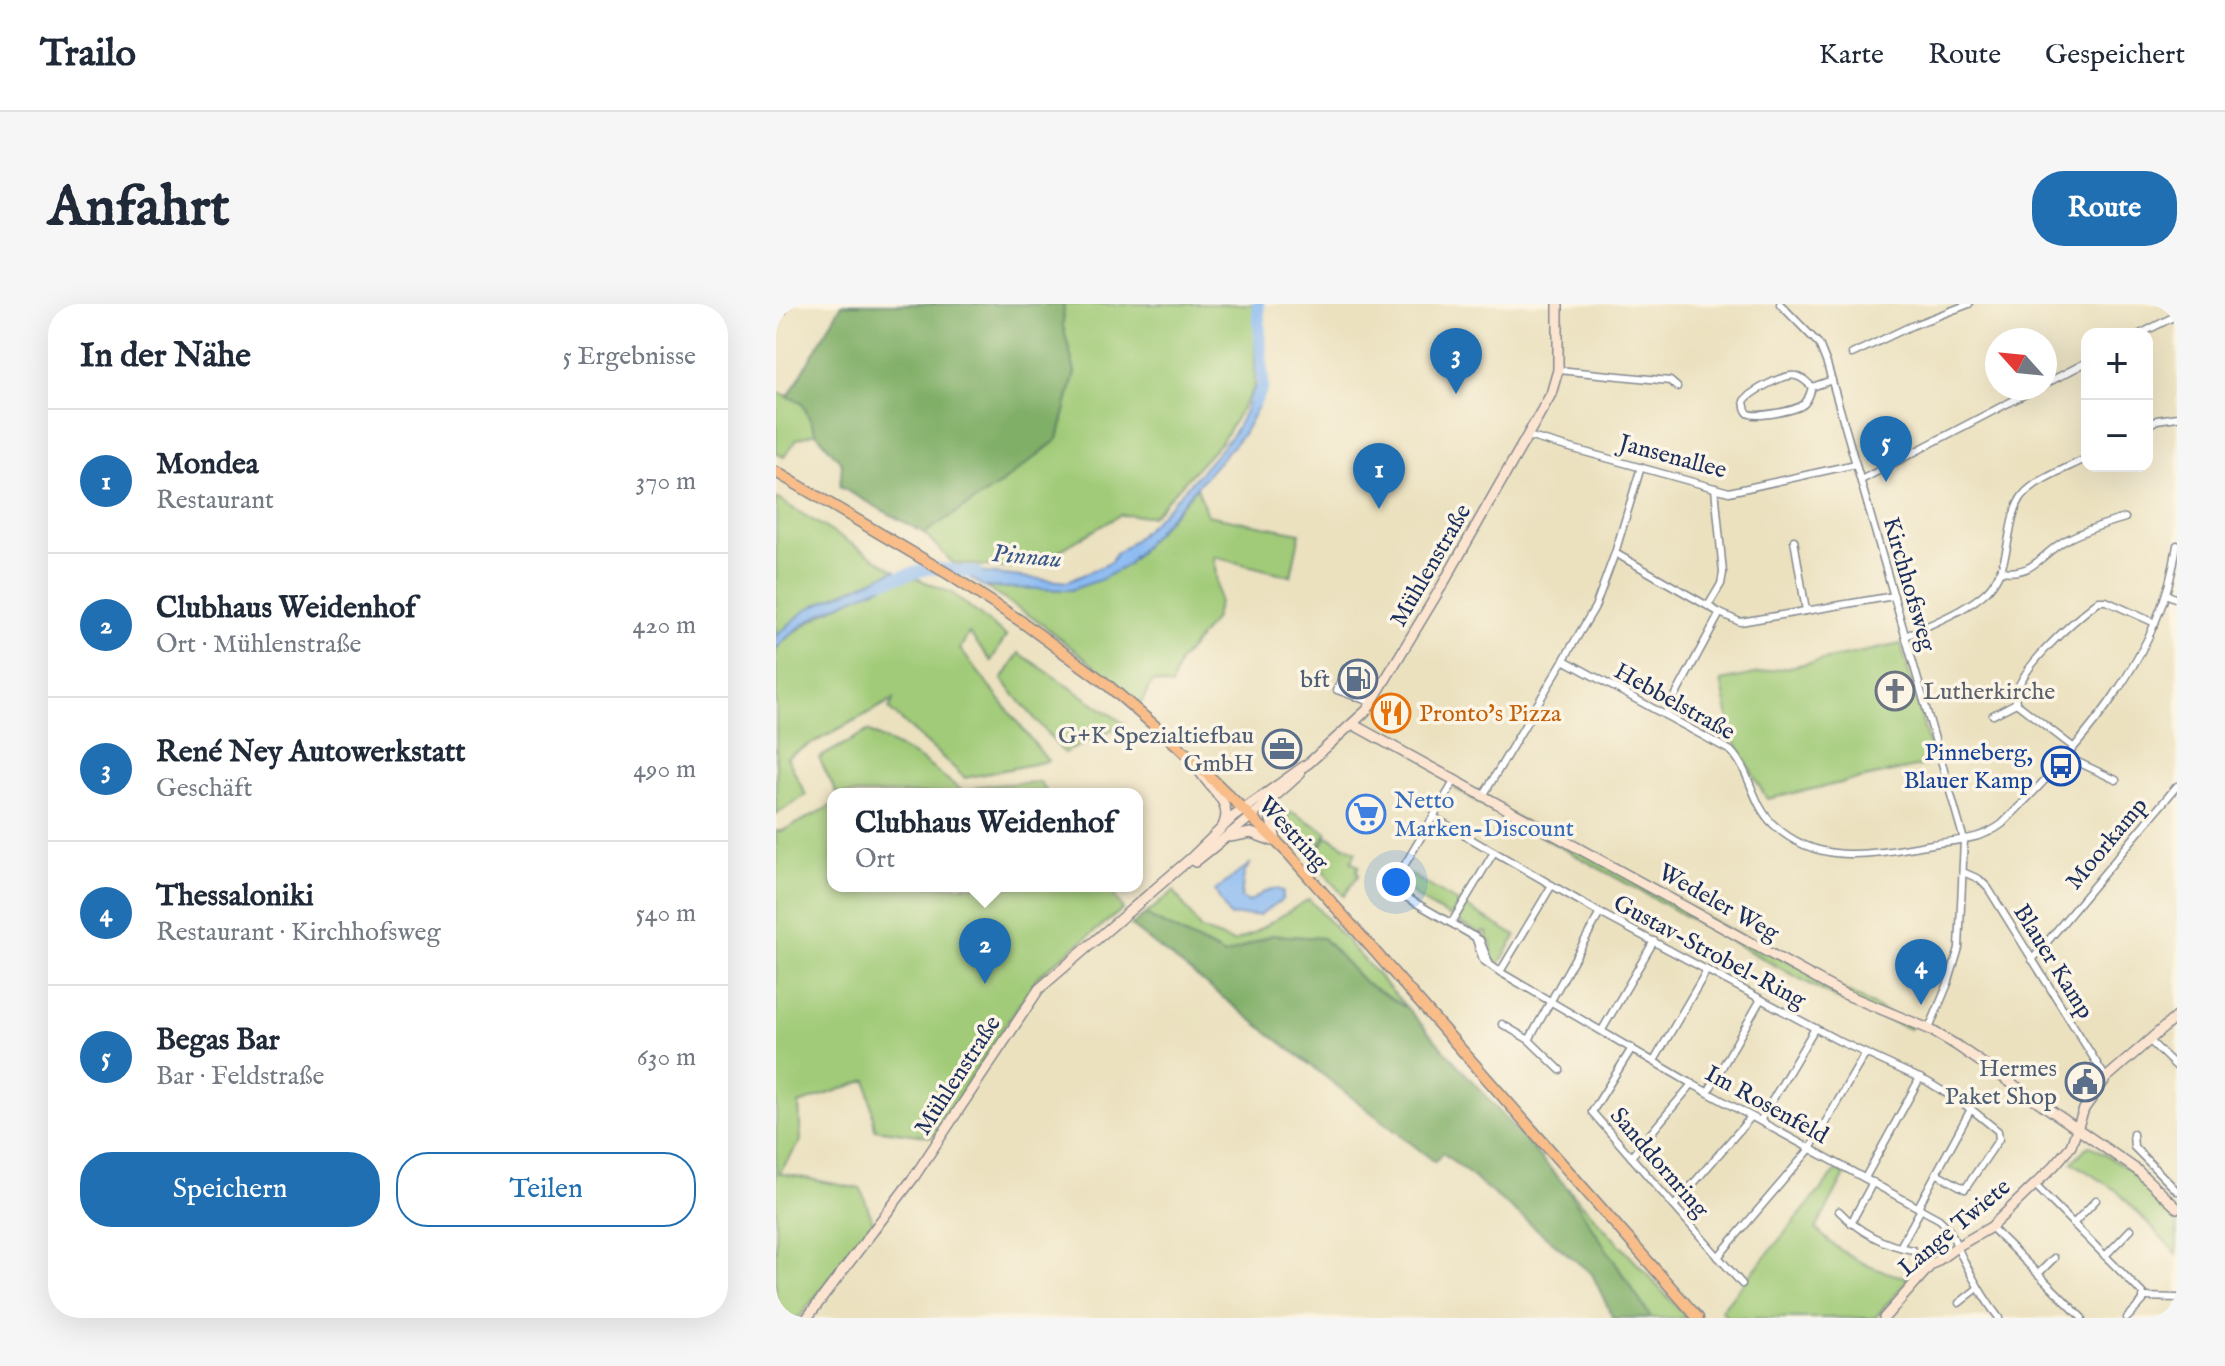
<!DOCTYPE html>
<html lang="de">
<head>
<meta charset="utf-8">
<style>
	:root { --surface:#fff; --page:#f6f6f7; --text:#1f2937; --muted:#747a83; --line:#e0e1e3; --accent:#1f6fb2 }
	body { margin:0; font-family:"IM FELL English",serif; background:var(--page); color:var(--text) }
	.controls { position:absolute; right:24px; top:24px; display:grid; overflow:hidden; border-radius:16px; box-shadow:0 8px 32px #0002 }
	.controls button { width:72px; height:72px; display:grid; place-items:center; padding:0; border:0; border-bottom:2px solid var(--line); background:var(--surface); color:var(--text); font:40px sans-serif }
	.compass { position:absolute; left:1209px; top:24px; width:72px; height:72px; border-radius:50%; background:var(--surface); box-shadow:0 8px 32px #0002; rotate:297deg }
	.you { position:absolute; left:620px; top:578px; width:28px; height:28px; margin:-20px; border:6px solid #fff; border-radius:50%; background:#1a73e8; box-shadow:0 0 0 12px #1a73e833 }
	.badge { display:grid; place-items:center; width:52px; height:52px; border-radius:50%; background:var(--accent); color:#fff; font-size:26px; font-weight:700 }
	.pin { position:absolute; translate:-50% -66px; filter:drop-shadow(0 2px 4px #0008) }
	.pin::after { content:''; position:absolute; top:42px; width:28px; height:24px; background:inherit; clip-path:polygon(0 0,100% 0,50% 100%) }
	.popup { position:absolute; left:51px; top:484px; width:316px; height:104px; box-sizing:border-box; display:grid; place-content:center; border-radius:16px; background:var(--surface); filter:drop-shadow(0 2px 6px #0005); font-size:26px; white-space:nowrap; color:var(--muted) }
	.popup b { font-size:30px; color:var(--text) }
	.popup::after { content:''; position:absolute; left:50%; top:100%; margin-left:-16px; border:16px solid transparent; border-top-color:var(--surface) }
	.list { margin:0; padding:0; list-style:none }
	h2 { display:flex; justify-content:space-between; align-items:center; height:104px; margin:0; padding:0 32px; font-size:34px }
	h2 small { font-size:26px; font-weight:400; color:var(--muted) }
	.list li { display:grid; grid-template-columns:52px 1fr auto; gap:24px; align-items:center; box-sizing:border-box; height:144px; padding:0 32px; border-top:2px solid var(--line) }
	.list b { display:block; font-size:30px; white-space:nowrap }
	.list p { margin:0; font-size:26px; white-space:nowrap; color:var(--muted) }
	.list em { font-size:26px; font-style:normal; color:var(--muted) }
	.actions { display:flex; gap:16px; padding:24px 32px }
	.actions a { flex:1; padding:18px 0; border:2px solid var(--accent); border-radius:32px; text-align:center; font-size:28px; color:var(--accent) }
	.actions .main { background:var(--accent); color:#fff }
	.map { position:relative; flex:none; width:1401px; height:1014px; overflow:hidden; border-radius:32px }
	header { display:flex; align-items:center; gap:48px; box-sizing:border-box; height:112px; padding:0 40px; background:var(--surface); border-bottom:2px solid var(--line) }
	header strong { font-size:38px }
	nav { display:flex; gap:44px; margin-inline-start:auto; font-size:28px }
	.intro { display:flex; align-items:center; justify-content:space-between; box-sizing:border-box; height:192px; padding:0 48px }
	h1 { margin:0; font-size:56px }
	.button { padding:20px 36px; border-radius:32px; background:var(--accent); color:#fff; font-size:28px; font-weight:700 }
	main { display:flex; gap:48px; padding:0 48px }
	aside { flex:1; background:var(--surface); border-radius:32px; box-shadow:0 8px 32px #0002 }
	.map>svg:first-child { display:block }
</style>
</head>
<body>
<header>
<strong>Trailo</strong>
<nav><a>Karte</a><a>Route</a><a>Gespeichert</a></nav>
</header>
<div class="intro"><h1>Anfahrt</h1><a class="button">Route</a></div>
<main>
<aside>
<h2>In der Nähe<small>5 Ergebnisse</small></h2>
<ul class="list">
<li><span class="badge">1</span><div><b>Mondea</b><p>Restaurant</p></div><em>370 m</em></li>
<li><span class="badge">2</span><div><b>Clubhaus Weidenhof</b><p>Ort · Mühlenstraße</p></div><em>420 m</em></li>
<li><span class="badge">3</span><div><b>René Ney Autowerkstatt</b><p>Geschäft</p></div><em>490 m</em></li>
<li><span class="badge">4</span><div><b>Thessaloniki</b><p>Restaurant · Kirchhofsweg</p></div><em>540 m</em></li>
<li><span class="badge">5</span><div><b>Begas Bar</b><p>Bar · Feldstraße</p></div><em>630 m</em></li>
</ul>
<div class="actions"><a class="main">Speichern</a><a>Teilen</a></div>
</aside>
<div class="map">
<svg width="1401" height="1014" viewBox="0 0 1401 1014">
	<rect width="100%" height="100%" fill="#fcf5e5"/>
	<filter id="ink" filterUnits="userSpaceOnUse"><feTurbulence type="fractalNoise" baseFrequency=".0125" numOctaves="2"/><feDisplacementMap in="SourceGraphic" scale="16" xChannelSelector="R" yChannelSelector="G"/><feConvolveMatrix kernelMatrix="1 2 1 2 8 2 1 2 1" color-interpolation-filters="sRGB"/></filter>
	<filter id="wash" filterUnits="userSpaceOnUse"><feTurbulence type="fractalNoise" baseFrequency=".006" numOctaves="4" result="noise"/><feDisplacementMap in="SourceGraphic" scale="32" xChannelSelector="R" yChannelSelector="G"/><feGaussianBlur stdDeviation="1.8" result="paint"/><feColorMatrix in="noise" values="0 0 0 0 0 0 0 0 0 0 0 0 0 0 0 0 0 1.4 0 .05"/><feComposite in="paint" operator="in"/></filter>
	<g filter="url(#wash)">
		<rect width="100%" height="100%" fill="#ebe1bf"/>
		<g fill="#a1cb78" stroke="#5e7d6b" stroke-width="2">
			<polygon points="287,0 479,0 479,83 446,137 376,212 344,211 274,252 232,264 177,259 148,229 222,182 282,135 299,68 287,22"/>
			<polygon points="0,87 26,98 40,129 21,135 8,153 0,149"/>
			<path d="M421,183L431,211L524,229L515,272L438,253L443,298L438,316L403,358L395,382L377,378C371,384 371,392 365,399L262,317L209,283L295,286L351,261Z"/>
			<polygon points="0,194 119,266 31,305 0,332"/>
			<path d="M140,274L176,289L230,332L215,357L193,329L184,345L272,457L189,474L113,405L118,395L11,453L30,491L0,510V345C22,318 106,276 140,274Z"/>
			<polygon points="1125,340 1158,459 991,495 958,437 945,377"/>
			<polygon points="243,349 349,420 288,449 226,376"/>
			<polygon points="92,427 144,455 189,489 205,482 264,478 272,490 61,490 43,454"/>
			<polygon points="682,483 1136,722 1134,725 1060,694 1013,669 679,485"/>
			<polygon points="57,501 57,582 332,582 347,605 262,672 156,833 99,825 91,776 23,800 25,837 3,869 85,885 97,918 23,1014 0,1014 0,527 6,527"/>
			<polygon points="516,508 551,528 540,547 513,519 511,510"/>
			<polygon points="551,532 580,548 575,558 583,562 580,568 583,570 568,592 553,575 539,553"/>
			<path d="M632,569L683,599L675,613C658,603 624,592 632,569Z"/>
			<polygon points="398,587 425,626 458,638 474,631 533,595 632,705 588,678 547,634 496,631 449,651 369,611"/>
			<polygon points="689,602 740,632 723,660 716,654 715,639 710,633 712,629 707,627 705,630 681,617"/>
			<polygon points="1315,842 1360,870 1401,911 1401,950 1341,887 1296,858 1311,843"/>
			<path d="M1061,866L1069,871L1040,925C1068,953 1096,967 1134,974L1099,1014H952L945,1006Z"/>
			<polygon points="788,880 911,1014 875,1014"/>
		</g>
		<g fill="#80af68" stroke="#4e6f63" stroke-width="2">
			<polygon points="66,0 288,0 287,22 299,68 282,135 222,182 148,229 64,183 66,159 40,129 26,98 12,93"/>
			<polygon points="369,611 449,651 496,631 547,634 588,678 632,705 788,880 875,1014 837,1014 816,970 667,849 659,858 355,622"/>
		</g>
		<g fill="#86b8f3" stroke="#5074a8" stroke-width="2">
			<path d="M479,83L491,86L467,130L351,261L326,275L295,286L208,283L182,266L291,278L334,259L341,248C359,242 443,149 458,128C467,115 472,98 479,83Z"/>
			<path d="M119,266L124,275C83,293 30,309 0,345V332L31,305Z"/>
			<path d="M475,559L468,569L465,594L473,598C485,591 495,579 507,588L506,596L483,611L453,612L439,587Z"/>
		</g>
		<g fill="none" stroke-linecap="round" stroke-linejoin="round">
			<g stroke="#86b8f3" stroke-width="12">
				<polyline points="478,99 487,83 482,0"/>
				<polyline points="109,277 154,264 201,269"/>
			</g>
		</g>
	</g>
	<g filter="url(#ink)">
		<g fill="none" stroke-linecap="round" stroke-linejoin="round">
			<defs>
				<g id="street">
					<polyline points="1004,0 1043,40 1051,60 1188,536 1183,644 1173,677 1153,725"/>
					<polyline points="0,10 7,7 8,0"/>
					<polyline points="1364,30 1401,11"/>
					<polyline points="1076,50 1135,22 1193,0"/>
					<polyline points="782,66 894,77 901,83"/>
					<polyline points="1269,80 1311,58"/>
					<path d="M1036,83C1034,90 1033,95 1028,100C1022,106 979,115 972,109C968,105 969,101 968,97C974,88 1009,69 1020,72C1026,73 1031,78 1036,83L1056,76"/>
					<polyline points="1371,122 1381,116 1401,113"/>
					<polyline points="751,132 953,188 1080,160"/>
					<polyline points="1085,176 1261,84"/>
					<polyline points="1018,236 1030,307"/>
					<polyline points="839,249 944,309 964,318 1118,292"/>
					<path d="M1225,267C1259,272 1264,250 1290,236C1309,226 1328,220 1349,214"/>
					<polyline points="1390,290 1401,295"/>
					<polyline points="932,302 945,280 947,269 939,184"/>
					<path d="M1130,332C1156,319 1190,307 1211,287C1238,260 1228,216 1247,191C1259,176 1294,163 1311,154"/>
					<path d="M788,356L955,447C975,468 976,501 998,521C1043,564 1102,549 1156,540C1182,536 1205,536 1226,520C1303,444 1386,352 1401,241"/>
					<polyline points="570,364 561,386 592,397"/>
					<polyline points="889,411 944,309"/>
					<polyline points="1217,411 1240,399"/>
					<path d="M1297,443L1240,399C1234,370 1301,314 1323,297H1330L1379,319"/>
					<polyline points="1289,452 1340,476"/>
					<polyline points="679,476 625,567 621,581 628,592 704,636 713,659"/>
					<polyline points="707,492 819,303 839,249 865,163"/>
					<polyline points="658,513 707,542"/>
					<polyline points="710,543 824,609 1063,737 1152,778 1195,805 1222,827 1223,835 1189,885 1160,869"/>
					<polyline points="1187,568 1203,575 1212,584 1330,774"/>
					<polyline points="676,618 718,548"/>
					<path d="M699,632L707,656L724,668L916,780L1163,915C1177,926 1178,938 1186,953C1197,975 1208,995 1223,1014"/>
					<polyline points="1256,656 1401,482"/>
					<polyline points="724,668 776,581"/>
					<polyline points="726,720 753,736"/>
					<polyline points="826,726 878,637"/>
					<polyline points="1374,737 1401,763"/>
					<polyline points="856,744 816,808 966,980"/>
					<polyline points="878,757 931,666"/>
					<polyline points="784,766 753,736 824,609"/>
					<polyline points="932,788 985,695"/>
					<polyline points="984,817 1039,724"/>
					<polyline points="1357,830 1358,843 1401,887"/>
					<polyline points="855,853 916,780"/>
					<polyline points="1089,874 1144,774"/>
					<polyline points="1259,881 1367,990 1367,997 1351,1014"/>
					<polyline points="898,902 975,813"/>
					<polyline points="1142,903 1195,805"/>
					<path d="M1063,907C1084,929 1107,941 1137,946"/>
					<polyline points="1075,919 1097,878"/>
					<polyline points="1297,920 1320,896"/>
					<polyline points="1215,923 1306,1014"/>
					<polyline points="1124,943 1145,905"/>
					<polyline points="1329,952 1355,925"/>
					<polyline points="942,953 1034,845 1089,750"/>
					<polyline points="1262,970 1278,954"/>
					<polyline points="1368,993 1401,994"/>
					<polyline points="1183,999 1202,984"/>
				</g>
				<g id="secondary">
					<polyline points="578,421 1066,689 1153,725 1180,741 1361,866 1401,904"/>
					<path d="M422,464C431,484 459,497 447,522"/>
					<polyline points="497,496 494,512 500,536"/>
					<polyline points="454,533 475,529 497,537"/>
					<path d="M419,558C455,529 491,501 524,470"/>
					<polyline points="31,1014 138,873 263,685 415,554 457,513 534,458 591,406 667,280 775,90 782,66 782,0"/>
					<polyline points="1108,1014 1154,962 1182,942 1215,923 1278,862 1295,842 1308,805 1330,774 1401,712"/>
				</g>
				<polyline id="primary" points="0,168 174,271 246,318 328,378 401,441 512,549 922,1014"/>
			</defs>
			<use href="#street" stroke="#83888e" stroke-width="9"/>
			<use href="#secondary" stroke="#83888e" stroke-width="12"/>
			<use href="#primary" stroke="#83888e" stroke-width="13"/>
			<use href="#street" stroke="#fff" stroke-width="6"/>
			<use href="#secondary" stroke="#fce5d0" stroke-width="9"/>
			<use href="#primary" stroke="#f8bd89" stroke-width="10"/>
		</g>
	</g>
	<defs>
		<symbol id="fuel-ring" viewBox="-11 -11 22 22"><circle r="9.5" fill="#fcf5e5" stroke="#5c6f8a" stroke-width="1.5"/><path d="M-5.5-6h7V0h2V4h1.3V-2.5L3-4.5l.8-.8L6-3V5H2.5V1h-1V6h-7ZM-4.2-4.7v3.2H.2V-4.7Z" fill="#5c6f8a"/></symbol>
		<symbol id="church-ring" viewBox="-11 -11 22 22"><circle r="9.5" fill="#fcf5e5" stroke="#6b7280" stroke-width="1.5"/><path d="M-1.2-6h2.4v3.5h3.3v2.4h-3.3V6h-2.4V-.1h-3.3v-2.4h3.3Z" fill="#6b7280"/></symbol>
		<symbol id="restaurant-ring" viewBox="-11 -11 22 22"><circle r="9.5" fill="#fcf5e5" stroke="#e8710a" stroke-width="1.5"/><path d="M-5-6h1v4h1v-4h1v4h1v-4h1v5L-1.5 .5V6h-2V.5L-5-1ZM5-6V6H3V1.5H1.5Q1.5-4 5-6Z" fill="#e8710a"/></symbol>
		<symbol id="office-ring" viewBox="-11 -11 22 22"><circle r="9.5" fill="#fcf5e5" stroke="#5c6f8a" stroke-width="1.5"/><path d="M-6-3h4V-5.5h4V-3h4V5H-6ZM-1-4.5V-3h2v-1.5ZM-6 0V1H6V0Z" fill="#5c6f8a"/></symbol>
		<symbol id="bus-ring" viewBox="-11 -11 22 22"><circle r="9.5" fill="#fcf5e5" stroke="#1a4fb4" stroke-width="1.5"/><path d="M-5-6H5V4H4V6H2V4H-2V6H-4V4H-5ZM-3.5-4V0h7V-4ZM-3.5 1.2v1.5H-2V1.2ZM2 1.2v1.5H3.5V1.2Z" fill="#1a4fb4"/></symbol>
		<symbol id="supermarket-ring" viewBox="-11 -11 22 22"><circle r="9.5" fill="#fcf5e5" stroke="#3f7fe0" stroke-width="1.5"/><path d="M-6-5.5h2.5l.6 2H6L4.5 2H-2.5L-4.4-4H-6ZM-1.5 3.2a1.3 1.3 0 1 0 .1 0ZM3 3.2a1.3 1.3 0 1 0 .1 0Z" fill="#3f7fe0"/></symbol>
		<symbol id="civic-ring" viewBox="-11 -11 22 22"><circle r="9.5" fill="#fcf5e5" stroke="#5c6f8a" stroke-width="1.5"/><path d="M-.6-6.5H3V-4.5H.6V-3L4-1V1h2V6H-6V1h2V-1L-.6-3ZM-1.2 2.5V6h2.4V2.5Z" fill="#5c6f8a"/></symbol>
	</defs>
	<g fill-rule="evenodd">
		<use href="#fuel-ring" x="560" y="353" width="44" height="44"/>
		<use href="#church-ring" x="1097" y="365" width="44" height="44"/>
		<use href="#restaurant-ring" x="593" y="387" width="44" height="44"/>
		<use href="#office-ring" x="484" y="423" width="44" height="44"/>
		<use href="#bus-ring" x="1263" y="440" width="44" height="44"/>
		<use href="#supermarket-ring" x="568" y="488" width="44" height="44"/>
		<use href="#civic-ring" x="1287" y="756" width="44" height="44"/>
	</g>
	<g text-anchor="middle" stroke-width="7" stroke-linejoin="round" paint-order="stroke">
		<g font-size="24" fill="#1b2f5e" stroke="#fcf5e5">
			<text transform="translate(897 152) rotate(15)" y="8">Jansenallee</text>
			<text transform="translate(654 261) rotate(-60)" y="8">Mühlenstraße</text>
			<text transform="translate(1134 280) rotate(74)" y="8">Kirchhofsweg</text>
			<text transform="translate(899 397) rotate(29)" y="8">Hebbelstraße</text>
			<text transform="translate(518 529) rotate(47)" y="8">Westring</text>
			<text transform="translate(1330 539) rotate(-50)" y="8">Moorkamp</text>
			<text transform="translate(943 598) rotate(29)" y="8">Wedeler Weg</text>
			<text transform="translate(934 647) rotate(28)" y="8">Gustav-Strobel-Ring</text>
			<text transform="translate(1278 657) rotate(58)" y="8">Blauer Kamp</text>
			<text transform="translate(181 771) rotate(-57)" y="8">Mühlenstraße</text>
			<text transform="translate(991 800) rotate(29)" y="8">Im Rosenfeld</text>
			<text transform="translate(884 858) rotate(49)" y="8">Sanddornring</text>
			<text transform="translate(1178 923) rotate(-40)" y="8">Lange Twiete</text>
		</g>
		<g font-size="24" fill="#4e5e75" stroke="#fcf5e5" text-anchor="end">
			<text x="554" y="383">bft</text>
			<text x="478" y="439">G+K Spezialtiefbau<tspan x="478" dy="28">GmbH</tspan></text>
			<text x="1281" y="772">Hermes<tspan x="1281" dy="28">Paket Shop</tspan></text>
		</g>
		<g font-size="24" fill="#5b616d" stroke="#fcf5e5" text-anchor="start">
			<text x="1147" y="395">Lutherkirche</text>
		</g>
		<g font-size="24" fill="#c56008" stroke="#fcf5e5" text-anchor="start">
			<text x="643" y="417">Pronto's Pizza</text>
		</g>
		<g font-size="24" fill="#164399" stroke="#fcf5e5" text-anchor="end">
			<text x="1257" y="456">Pinneberg,<tspan x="1257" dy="28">Blauer Kamp</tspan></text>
		</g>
		<g font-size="24" fill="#366cbe" stroke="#fcf5e5" text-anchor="start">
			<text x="618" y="504">Netto<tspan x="618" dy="28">Marken-Discount</tspan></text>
		</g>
		<g font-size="26" font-style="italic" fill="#3b588b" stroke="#fcf5e5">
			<text transform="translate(251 251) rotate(5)" y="9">Pinnau</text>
		</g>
	</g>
</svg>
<div class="controls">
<button>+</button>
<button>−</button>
</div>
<svg class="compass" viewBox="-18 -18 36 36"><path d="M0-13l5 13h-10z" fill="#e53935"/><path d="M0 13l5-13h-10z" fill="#747a83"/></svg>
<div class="you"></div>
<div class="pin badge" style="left:603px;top:205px">1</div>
<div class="pin badge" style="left:209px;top:680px">2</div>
<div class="popup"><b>Clubhaus Weidenhof</b>Ort</div>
<div class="pin badge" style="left:680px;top:90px">3</div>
<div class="pin badge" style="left:1145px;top:701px">4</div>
<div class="pin badge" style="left:1110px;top:178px">5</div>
</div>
</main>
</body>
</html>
